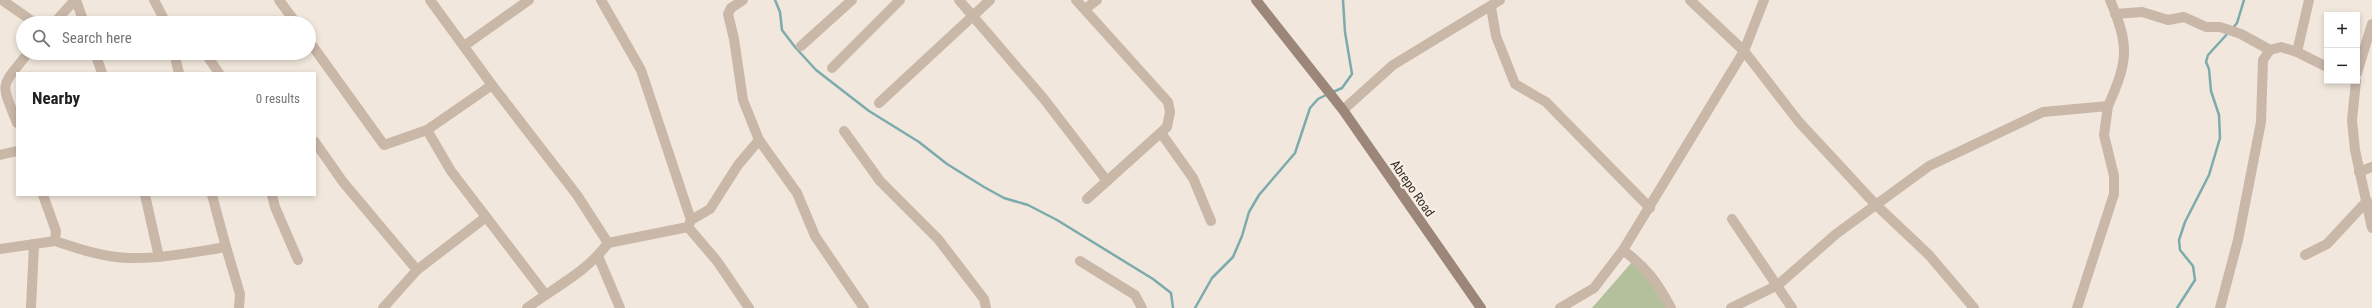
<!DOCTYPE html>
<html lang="en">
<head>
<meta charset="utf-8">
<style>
	:root { --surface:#fff; --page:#f2f2f2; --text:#222; --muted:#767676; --line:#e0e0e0 }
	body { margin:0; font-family:"Roboto Condensed",sans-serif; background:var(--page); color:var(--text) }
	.controls { position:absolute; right:12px; top:12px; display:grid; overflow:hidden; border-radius:0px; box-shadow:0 2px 6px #0003 }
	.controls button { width:36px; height:36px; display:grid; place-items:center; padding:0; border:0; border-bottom:1px solid var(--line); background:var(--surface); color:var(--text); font:20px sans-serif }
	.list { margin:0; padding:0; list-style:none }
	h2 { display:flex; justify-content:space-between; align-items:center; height:52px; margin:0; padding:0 16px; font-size:17px }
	h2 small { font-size:13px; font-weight:400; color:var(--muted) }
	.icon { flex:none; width:22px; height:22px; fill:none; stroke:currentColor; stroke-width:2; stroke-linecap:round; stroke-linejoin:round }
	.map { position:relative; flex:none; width:2372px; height:308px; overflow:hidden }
	.search { position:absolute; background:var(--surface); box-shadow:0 2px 6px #0003; left:16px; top:16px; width:300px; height:44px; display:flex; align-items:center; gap:10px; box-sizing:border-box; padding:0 14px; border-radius:22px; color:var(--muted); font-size:15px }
	.panel { position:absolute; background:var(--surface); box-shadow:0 2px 6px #0003; left:16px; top:72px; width:300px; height:124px; border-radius:0px }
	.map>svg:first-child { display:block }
</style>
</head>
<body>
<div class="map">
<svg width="2372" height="308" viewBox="0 0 2372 308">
	<rect width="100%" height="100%" fill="#f1e7dc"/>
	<polygon fill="#b4bf9c" points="1632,262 1638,265 1667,308 1592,308"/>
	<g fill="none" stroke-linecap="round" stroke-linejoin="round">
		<g stroke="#7cabad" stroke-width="2.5">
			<polyline points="775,0 780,12 782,30 795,47 816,70 869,111 919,142 947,164 984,187 1004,198 1028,205 1057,220 1153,279 1171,293 1173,308"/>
			<polyline points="2232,29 2237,23 2244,0"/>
			<polyline points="1333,92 1342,88 1352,74 1345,32 1343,0"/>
			<polyline points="1195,308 1212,278 1233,257 1242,236 1249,212 1259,195 1295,153 1310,108 1318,99 1328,94"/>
			<polyline points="2177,308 2195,280 2193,266 2180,250 2179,240 2185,222 2209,175 2220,138 2219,115 2211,91 2209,69 2206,62 2208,55 2229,32"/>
		</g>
		<g stroke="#c9b7a8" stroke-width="10">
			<polyline points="2,0 35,23"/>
			<polyline points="76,0 84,23"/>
			<polyline points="154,0 166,23"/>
			<polyline points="279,0 296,23"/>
			<path d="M430,0L492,85L577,195L608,243C587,272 555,287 527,308"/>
			<polyline points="601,0 641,70 691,220"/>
			<polyline points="743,0 731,8 728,14 734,39 743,100 759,140"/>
			<polyline points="959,0 1044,99 1107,181"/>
			<polyline points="1076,0 1168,102 1170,112 1167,127 1087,199"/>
			<polyline points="1690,0 1744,51 1799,122 1876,205 1929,255 1974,308"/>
			<polyline points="1491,7 1496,36 1515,84 1546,102 1650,208"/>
			<polyline points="1085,9 1097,0"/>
			<polyline points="2115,14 2142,12 2168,20 2184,17 2206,27 2220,27 2241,34 2270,50"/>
			<polyline points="54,23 75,0"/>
			<polyline points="309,41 384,145 427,130 492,85"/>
			<polyline points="464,46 529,0"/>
			<polyline points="801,46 852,0"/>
			<polyline points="2297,52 2309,0"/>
			<polyline points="95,53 102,73"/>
			<polyline points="174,53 179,73"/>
			<polyline points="205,53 219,73"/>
			<polyline points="832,68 900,0"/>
			<polyline points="2357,73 2372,24"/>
			<polyline points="2356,81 2352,120 2355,150 2372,228"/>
			<polyline points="879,103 990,0"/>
			<path d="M2108,106C2128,61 2130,46 2110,0"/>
			<polyline points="1343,110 1393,65 1500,0"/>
			<path d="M17,123C0,80 0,89 28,53"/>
			<polyline points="427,130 451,171 545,294"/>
			<polyline points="844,131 880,181 938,239 984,299 986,308"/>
			<polyline points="1161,133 1193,178 1211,221"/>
			<polyline points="315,142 343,182 417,270"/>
			<polyline points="0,155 17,151"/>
			<polyline points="2359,172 2372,167"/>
			<path d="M43,195L56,231L55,241C79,249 103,257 128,258C160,259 194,252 226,247L240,294L239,308"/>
			<polyline points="145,195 159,257"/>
			<polyline points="212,195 226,247"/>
			<polyline points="272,195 275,207 298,260"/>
			<polyline points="1732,219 1792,308"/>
			<polyline points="688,227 717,261 749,308"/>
			<polyline points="608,243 688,227 691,220 710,209 738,165 759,140 797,193 815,236 864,308"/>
			<polyline points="0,249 55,241"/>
			<path d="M1623,250C1647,268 1657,282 1671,308"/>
			<polyline points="2305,255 2327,244 2367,201"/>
			<polyline points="598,256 620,308"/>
			<polyline points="1080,261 1135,295 1142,308"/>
			<polyline points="31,308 34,244"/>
			<polyline points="383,308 417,270 486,217"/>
			<polyline points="1560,308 1594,288 1623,250 1744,51 1764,0"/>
			<polyline points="1731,308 1778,285 1836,234 1929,166 2043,112 2108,106 2104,135 2114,176 2114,194 2077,308"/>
			<polyline points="2220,308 2238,240 2261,122 2263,60 2270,50 2281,47 2297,52 2327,67"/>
		</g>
		<polyline stroke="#9c867a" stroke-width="10" points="1256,0 1343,110 1481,308"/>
	</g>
	<g text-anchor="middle" stroke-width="4" stroke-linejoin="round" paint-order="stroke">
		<g font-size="13" fill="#362c28" stroke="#f9f1e8">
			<text transform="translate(1413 188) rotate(55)" y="5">Abrepo Road</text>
		</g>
	</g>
</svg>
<div class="controls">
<button>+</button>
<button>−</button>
</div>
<div class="search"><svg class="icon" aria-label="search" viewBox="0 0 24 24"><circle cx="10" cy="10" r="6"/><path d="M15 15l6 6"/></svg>Search here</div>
<section class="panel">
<h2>Nearby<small>0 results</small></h2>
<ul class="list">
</ul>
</section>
</div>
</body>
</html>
